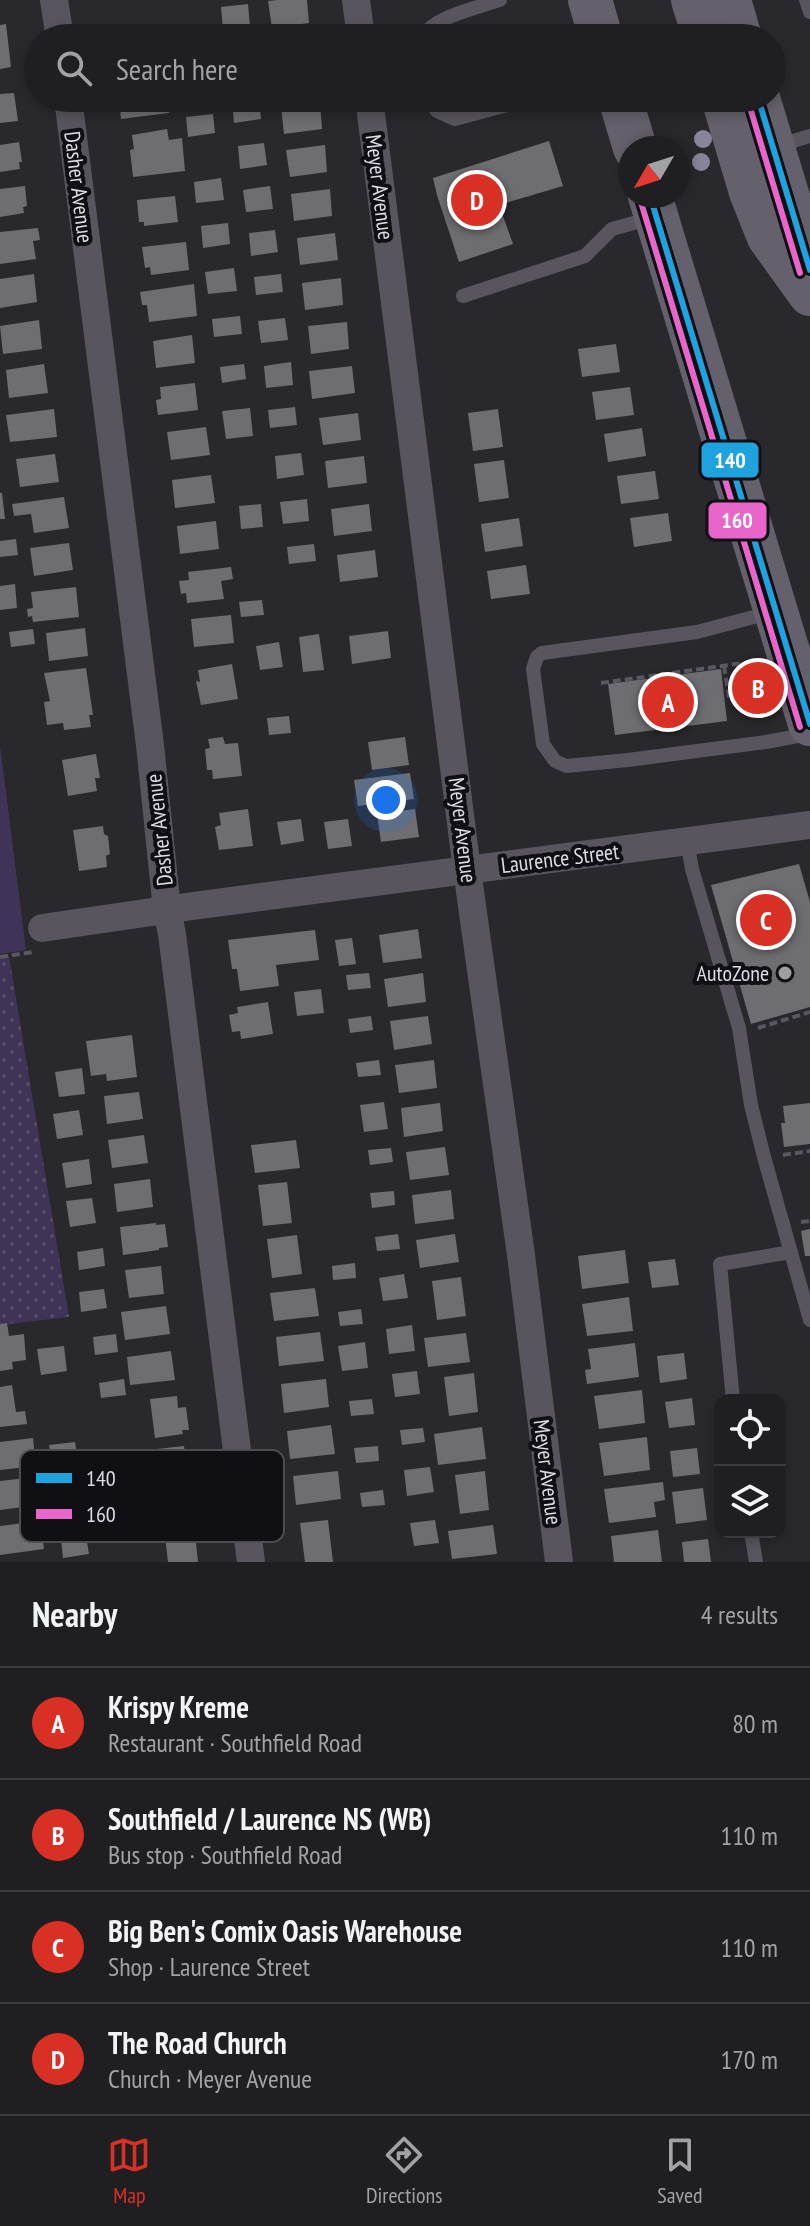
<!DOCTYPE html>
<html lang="en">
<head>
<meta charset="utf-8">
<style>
	:root { --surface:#1f1e21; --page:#2c2b2e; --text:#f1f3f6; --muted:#a1a2a5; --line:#3c3c3f; --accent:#d93025 }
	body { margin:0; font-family:"PT Sans Narrow",sans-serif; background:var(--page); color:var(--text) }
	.controls { position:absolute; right:24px; bottom:24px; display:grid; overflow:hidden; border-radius:16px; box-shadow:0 4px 12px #0003 }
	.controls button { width:72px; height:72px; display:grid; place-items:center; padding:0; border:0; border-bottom:2px solid var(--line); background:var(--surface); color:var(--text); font:40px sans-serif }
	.compass { position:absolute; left:618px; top:136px; width:72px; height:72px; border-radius:50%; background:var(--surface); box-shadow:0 4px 12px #0003; rotate:231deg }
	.you { position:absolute; left:386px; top:800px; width:28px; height:28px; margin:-20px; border:6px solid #fff; border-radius:50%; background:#1a73e8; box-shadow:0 0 0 12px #1a73e833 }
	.badge { display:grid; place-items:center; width:52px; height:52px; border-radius:50%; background:var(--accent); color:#fff; font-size:26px; font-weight:700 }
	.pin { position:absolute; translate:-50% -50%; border:4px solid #fff; box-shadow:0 2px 8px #0006 }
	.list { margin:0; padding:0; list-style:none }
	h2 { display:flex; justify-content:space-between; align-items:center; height:104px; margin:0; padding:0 32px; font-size:34px }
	h2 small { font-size:26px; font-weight:400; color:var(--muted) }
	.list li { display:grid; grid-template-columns:52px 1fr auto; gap:24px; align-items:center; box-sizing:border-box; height:112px; padding:0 32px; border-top:2px solid var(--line) }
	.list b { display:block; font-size:30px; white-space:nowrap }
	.list p { margin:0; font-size:26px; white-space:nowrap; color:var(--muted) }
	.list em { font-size:26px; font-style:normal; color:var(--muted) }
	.icon { flex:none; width:44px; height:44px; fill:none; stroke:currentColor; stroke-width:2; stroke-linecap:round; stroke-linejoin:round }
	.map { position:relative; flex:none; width:810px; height:1562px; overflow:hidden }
	.search { position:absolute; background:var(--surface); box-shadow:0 4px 12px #0003; left:24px; right:24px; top:24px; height:88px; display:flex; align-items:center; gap:20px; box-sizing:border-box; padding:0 28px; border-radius:44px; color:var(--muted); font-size:30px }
	.sheet { height:552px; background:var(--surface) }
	nav { display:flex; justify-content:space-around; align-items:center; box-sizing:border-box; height:112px; border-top:2px solid var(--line); background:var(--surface); font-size:22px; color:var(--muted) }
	nav a { display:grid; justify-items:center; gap:4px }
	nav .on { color:var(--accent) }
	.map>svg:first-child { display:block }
</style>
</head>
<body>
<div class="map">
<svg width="810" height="1562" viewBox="0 0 810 1562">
	<defs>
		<pattern id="grass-dots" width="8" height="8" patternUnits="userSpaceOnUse" patternTransform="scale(2)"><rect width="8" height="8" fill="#3f3457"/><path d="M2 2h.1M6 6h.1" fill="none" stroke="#5a516f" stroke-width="1.8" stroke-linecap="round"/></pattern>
	</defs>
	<rect width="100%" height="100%" fill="#29282c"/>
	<polygon fill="url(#grass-dots)" points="9,956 69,1317 0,1325 0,957"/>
	<polygon fill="#3f3457" points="0,745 26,950 0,954"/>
	<g fill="#6e6d71">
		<polygon points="277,0 307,0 309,23 272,28 268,1"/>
		<polygon points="248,4 250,27 223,30 221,7"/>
		<polygon points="6,24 11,67 0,69 0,25"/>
		<polygon points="14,93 18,121 0,123 0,94"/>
		<polygon points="119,98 167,98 169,113 121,119"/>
		<polygon points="248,98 259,98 261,119 234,123 232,100"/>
		<polygon points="320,102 322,129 284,134 281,106"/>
		<polygon points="213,114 215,133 188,137 186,117"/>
		<polygon points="167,129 169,140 182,138 185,171 133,177 130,150 134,149 132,135"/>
		<polygon points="549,141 563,186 499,205 513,244 459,262 437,195 433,178"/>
		<polygon points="19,142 22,162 19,162 20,169 0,172 0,145"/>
		<polygon points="264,143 267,165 240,169 238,146"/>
		<polygon points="325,145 327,172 290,177 286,150"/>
		<polygon points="221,178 224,200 196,203 194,182"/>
		<polygon points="25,186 27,206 23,207 24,213 0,217 0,189"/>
		<polygon points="270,186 273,209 246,212 243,190"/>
		<polygon points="330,189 332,216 294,221 291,194"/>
		<polygon points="175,196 178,222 144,226 144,222 139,222 137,200"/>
		<polygon points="228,223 230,244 203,248 201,226"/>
		<polygon points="38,228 40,240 33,241 36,259 0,264 0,232"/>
		<polygon points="275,230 278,252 251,256 249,233"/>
		<polygon points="335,233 338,260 300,265 297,238"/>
		<polygon points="186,242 189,270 151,275 150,267 145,268 142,247"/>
		<polygon points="234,268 237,291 208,294 205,272"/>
		<polygon points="34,274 37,302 0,308 0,279"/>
		<polygon points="281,274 283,292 256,295 254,277"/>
		<polygon points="341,278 343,305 305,310 302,283"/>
		<polygon points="194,284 197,316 149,322 147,305 142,305 140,292"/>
		<polygon points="240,316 242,334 214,337 212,319"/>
		<polygon points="285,318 288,340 261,343 258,321"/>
		<polygon points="39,320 42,349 3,354 0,326"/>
		<polygon points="347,322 349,349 311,354 308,326"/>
		<polygon points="192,335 195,363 156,368 153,341"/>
		<polygon points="616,344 620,372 582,377 578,349"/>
		<polygon points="291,362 293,385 266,388 264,366"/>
		<polygon points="44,364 48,393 9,398 6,370"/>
		<polygon points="244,364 246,379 222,383 220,367"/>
		<polygon points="352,366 355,393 312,399 309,371"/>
		<polygon points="195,383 198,410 158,415 156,400 161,399 160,387"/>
		<polygon points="630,387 634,415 596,420 592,392"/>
		<polygon points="295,407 297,425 270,428 268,410"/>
		<polygon points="250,408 253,436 226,439 222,411"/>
		<polygon points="54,409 57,437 10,442 6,415"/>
		<polygon points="498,409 503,447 473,451 468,413"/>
		<polygon points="358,413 361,440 323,445 319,418"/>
		<polygon points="206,427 210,455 171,460 167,432"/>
		<polygon points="642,428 646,456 608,462 604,434"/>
		<polygon points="301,453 304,475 277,479 275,456"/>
		<polygon points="55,454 59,482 20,487 16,459"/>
		<polygon points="364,456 367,483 328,488 325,461"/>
		<polygon points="504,460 509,498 479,502 474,464"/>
		<polygon points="655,471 659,499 621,504 617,476"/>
		<polygon points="211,475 215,503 175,508 172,480"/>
		<polygon points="0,493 2,493 5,519 0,519"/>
		<polygon points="64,497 69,528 34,533 31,514 14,516 12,504"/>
		<polygon points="307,499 309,521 283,524 280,502"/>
		<polygon points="261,504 263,527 241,529 239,506"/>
		<polygon points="369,504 372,531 334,536 331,509"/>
		<polygon points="668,513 672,541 634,547 630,518"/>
		<polygon points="519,518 523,546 485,552 481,524"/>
		<polygon points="216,521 219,549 180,554 177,526"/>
		<polygon points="16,539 18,555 0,557 0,541"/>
		<polygon points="69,543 73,570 34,576 30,548"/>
		<polygon points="314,544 316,561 289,564 287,547"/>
		<polygon points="375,550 378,577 340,582 337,555"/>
		<polygon points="526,565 530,594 491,599 487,571"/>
		<polygon points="231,567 233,579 221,581 224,599 187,603 186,593 181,594 179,581 189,580 188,572"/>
		<polygon points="15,584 17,608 0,610 0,586"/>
		<polygon points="76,587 79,617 33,622 32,616 28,617 27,609 33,608 31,592"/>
		<polygon points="262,600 264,615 241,617 239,602"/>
		<polygon points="231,615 234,643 194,647 191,619"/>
		<polygon points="85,628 88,656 49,661 46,633"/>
		<polygon points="33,629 35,644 11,647 9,632"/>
		<polygon points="388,631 391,658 352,664 349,636"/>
		<polygon points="319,634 324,670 303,672 299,637"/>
		<polygon points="279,642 283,667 260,670 256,646"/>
		<polygon points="232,664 238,699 201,705 196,681 200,682 198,670"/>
		<polygon points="86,668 93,715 89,715 91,727 64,730 63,723 47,725 44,702 50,701 44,673"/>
		<polygon points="721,669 727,721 615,735 608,684"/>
		<polygon points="289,716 291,733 269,735 267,718"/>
		<polygon points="223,737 225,744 238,743 242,776 213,779 212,770 207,770 205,749 210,748 208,739"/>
		<polygon points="405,737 409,765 372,770 368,742"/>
		<polygon points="96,754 100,778 95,778 97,791 68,796 62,760"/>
		<polygon points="410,773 414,799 358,806 354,780"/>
		<polygon points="248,809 253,846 219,850 215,827 221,825 219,813"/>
		<polygon points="415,809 419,837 381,842 377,814"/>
		<polygon points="301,819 304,841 281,845 277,822"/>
		<polygon points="348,819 352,846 328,849 324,822"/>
		<polygon points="103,826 104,834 108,836 110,854 106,856 107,867 79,871 73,830"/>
		<polygon points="799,864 810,902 810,1007 751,1024 711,885"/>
		<polygon points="418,929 422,958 383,963 379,935"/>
		<polygon points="315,930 319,960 276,965 279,986 240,991 237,969 232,969 228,940"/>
		<polygon points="352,938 356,964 339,966 335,940"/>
		<polygon points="369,973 371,988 348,990 346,975"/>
		<polygon points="423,973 426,1002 388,1007 384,979"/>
		<polygon points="321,989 324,1013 297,1016 294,992"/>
		<polygon points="268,1002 273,1034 241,1039 240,1031 232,1032 229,1015 238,1013 237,1007"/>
		<polygon points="371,1016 373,1030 350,1033 348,1019"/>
		<polygon points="428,1016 432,1044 394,1050 390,1021"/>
		<polygon points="132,1035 137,1077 107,1081 106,1074 91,1076 86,1041"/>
		<polygon points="379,1060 381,1075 358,1077 356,1063"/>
		<polygon points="434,1060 437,1088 399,1093 395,1065"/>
		<polygon points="82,1068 85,1094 59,1097 55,1072"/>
		<polygon points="139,1092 143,1119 107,1124 104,1096"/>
		<polygon points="384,1102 388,1129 364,1132 360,1105"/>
		<polygon points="440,1103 443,1131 404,1137 401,1108"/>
		<polygon points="810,1103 810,1144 784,1147 781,1123 785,1123 783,1106"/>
		<polygon points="79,1110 83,1135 57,1139 53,1114"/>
		<polygon points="144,1135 148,1163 112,1168 108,1140"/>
		<polygon points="296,1140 300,1168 255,1173 251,1145"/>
		<polygon points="445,1147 449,1175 410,1180 406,1152"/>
		<polygon points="391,1148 393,1162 370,1165 368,1150"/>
		<polygon points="89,1159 92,1184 66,1188 62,1163"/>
		<polygon points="150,1179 153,1207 117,1212 114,1184"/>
		<polygon points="287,1182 292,1223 263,1226 258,1185"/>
		<polygon points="451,1190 454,1219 415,1224 412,1195"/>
		<polygon points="394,1191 395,1205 372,1208 370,1193"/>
		<polygon points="92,1198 96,1223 70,1227 66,1201"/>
		<polygon points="156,1223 156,1225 165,1224 168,1247 159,1248 159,1250 123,1255 120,1227"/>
		<polygon points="810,1229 810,1256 805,1256 801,1231"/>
		<polygon points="398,1234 400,1249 377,1251 375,1237"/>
		<polygon points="455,1234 459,1262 420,1268 416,1240"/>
		<polygon points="297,1235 302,1274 272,1278 267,1239"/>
		<polygon points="103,1248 105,1266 79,1270 77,1252"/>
		<polygon points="625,1250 629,1283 582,1289 578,1256"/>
		<polygon points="675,1259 679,1285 652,1288 648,1262"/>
		<polygon points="355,1263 356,1278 333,1280 332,1266"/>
		<polygon points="161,1266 164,1294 129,1298 125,1270"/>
		<polygon points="404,1274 408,1298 383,1301 379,1278"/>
		<polygon points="461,1277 466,1316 437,1320 432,1281"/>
		<polygon points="315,1288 319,1316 274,1321 270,1293"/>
		<polygon points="104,1289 107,1308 81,1312 79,1292"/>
		<polygon points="629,1297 633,1331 587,1336 582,1304"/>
		<polygon points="166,1306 170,1334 125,1340 121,1312"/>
		<polygon points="361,1309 363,1324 340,1326 338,1312"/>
		<polygon points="7,1323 9,1336 24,1334 26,1360 12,1362 13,1369 0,1371 0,1324"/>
		<polygon points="412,1325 415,1351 389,1354 386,1329"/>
		<polygon points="320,1332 324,1361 279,1366 276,1337"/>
		<polygon points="466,1333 470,1362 428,1367 424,1338"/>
		<polygon points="116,1334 118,1352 95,1355 93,1337"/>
		<polygon points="365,1342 368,1368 342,1371 338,1346"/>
		<polygon points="635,1343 639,1377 587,1384 585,1370 591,1369 588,1349"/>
		<polygon points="64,1346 67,1371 41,1375 37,1349"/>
		<polygon points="171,1351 175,1380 130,1385 127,1357"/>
		<polygon points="684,1353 687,1379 660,1383 657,1356"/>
		<polygon points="417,1371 420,1394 395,1397 392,1374"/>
		<polygon points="474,1373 478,1412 449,1416 444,1377"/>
		<polygon points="124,1379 126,1395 101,1398 99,1383"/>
		<polygon points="326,1379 329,1407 284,1413 281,1384"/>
		<polygon points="12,1385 16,1412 25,1411 27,1424 0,1427 0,1387"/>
		<polygon points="642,1390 645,1423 599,1429 594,1396"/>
		<polygon points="177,1396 178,1408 186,1407 189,1430 182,1430 183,1434 155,1438 150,1399"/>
		<polygon points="692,1398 695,1425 669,1428 665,1402"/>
		<polygon points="372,1399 374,1414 351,1416 349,1401"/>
		<polygon points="331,1425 335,1454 290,1459 287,1431"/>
		<polygon points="482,1427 486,1459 438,1465 434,1434"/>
		<polygon points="423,1428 425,1442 402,1445 400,1430"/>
		<polygon points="647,1437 650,1470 604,1476 599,1443"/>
		<polygon points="33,1438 36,1466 0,1470 0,1442"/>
		<polygon points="75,1442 79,1467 53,1470 49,1445"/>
		<polygon points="184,1446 188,1474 143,1480 139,1451"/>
		<polygon points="378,1446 379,1461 356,1463 354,1448"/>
		<polygon points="697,1448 700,1474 673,1477 670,1451"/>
		<polygon points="430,1467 434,1492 407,1496 404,1470"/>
		<polygon points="338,1471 341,1499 296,1505 293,1476"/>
		<polygon points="485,1471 489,1510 460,1514 455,1475"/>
		<polygon points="35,1477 38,1505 0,1510 0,1481"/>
		<polygon points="663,1482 665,1500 654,1502 656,1517 609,1523 604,1489"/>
		<polygon points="703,1488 707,1520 676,1524 672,1492"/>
		<polygon points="383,1490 385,1505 362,1507 360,1493"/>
		<polygon points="328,1520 333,1562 305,1562 300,1523"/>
		<polygon points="435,1520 439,1543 414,1546 410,1523"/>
		<polygon points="40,1521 44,1549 0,1555 0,1526"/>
		<polygon points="493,1525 497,1554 452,1559 448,1531"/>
		<polygon points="658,1530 662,1562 614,1562 611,1536"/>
		<polygon points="195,1533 198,1562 168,1562 165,1537"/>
		<polygon points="86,1536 89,1554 63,1558 61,1540"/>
		<polygon points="708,1539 711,1562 684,1562 682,1542"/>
	</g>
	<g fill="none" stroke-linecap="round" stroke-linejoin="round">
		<g stroke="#59585e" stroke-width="4" stroke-dasharray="8 4" stroke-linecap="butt">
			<polyline points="724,666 729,698"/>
			<polyline points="601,683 743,663"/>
			<polyline points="0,957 33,952"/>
			<polyline points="758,1028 810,1012"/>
			<polyline points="783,1155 810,1151"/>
			<polyline points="801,1222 810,1221"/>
		</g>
		<g stroke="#58555e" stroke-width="14">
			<polyline points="806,0 810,12"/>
			<path d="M420,38C438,15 474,9 500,0"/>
			<polyline points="426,98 437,111 455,119 533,98"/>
			<polyline points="776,146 810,136"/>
			<polyline points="463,296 585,256 612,229 652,218"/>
			<polyline points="772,612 697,632 542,653 537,657 533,669 543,744 555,761 566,766 628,760 766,742 810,734"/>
			<polyline points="687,841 692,869 739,1028 751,1105 764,1157 810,1320"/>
			<polyline points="733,1400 720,1264 791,1252"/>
			<polyline points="751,1532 756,1562"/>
		</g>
		<g stroke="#58555e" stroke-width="28">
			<polyline points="54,0 60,38"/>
			<polyline points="356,0 361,38"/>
			<polyline points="68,98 150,745 167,910 172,934 251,1562"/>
			<polyline points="369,98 467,870 521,1255 559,1562"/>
			<polyline points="42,928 193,906 810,825"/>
		</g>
		<g stroke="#64616c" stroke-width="44">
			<polyline points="590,0 601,38"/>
			<polyline points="693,0 705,38"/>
			<polyline points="729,0 740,38"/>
			<polyline points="620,98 635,148"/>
			<polyline points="723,98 751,192 769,237 810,294"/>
			<polyline points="758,98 810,270"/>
			<polyline points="650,196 810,724"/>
		</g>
		<defs>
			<g id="bus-1">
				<polyline points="758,98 810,270"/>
				<polyline points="650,196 810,724"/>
			</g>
			<g id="bus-2">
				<polyline points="748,101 800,273"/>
				<polyline points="640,199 800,727"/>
			</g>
		</defs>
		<use href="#bus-1" stroke="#100f13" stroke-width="12"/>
		<use href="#bus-2" stroke="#100f13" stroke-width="12"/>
		<use href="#bus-1" stroke="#1ea3df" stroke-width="6"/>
		<use href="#bus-2" stroke="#e866ca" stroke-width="6"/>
	</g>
	<g fill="#898499">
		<circle cx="703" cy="139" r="9"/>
		<circle cx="701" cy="162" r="9"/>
	</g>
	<circle fill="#9e9da2" stroke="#100f13" stroke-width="3" cx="785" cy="973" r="8"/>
	<g text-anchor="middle" stroke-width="8" stroke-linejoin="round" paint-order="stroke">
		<g font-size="22" fill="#dddce2" stroke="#100f13">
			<text transform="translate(79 187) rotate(83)" y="8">Dasher Avenue</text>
			<text transform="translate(380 187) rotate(83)" y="8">Meyer Avenue</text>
			<text transform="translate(159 830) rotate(-96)" y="8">Dasher Avenue</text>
			<text transform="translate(463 830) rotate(83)" y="8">Meyer Avenue</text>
			<text transform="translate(560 858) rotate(-7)" y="8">Laurence Street</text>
			<text transform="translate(548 1472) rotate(83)" y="8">Meyer Avenue</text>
		</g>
		<g font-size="22" fill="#dddce2" stroke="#100f13" text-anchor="end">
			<text x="769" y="981">AutoZone</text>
		</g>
	</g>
	<rect x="20" y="1450" width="264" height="92" rx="12" fill="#100f13" stroke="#4e4c51" stroke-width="2"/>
	<rect x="36" y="1473" width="36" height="10" fill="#1ea3df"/>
	<rect x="36" y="1509" width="36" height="10" fill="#e866ca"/>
	<g font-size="22" fill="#dddce2">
		<text x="86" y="1486">140</text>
		<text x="86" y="1522">160</text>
	</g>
	<g stroke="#100f13" stroke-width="3">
		<rect x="700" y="441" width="60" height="38" rx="8" fill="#1ea3df"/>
		<rect x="707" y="501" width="61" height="39" rx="8" fill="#e866ca"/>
	</g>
	<g font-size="22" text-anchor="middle" font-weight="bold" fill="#fff">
		<text x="730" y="468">140</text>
		<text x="737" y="528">160</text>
	</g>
</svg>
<div class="controls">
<button><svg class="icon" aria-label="locate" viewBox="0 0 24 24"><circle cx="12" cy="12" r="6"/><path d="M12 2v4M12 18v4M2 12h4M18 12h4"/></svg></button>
<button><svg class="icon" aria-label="layers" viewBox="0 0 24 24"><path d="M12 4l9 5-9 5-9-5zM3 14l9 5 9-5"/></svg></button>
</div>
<svg class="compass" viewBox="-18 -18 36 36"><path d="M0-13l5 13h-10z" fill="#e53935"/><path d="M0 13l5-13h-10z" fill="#a1a2a5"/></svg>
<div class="you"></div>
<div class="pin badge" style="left:668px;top:702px">A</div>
<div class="pin badge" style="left:758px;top:688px">B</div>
<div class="pin badge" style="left:766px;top:920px">C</div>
<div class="pin badge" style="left:477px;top:200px">D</div>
<div class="search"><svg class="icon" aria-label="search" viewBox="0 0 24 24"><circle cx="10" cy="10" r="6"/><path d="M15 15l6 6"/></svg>Search here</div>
</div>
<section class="sheet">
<h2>Nearby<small>4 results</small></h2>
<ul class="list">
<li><span class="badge">A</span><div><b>Krispy Kreme</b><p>Restaurant · Southfield Road</p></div><em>80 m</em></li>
<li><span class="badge">B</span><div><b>Southfield / Laurence NS (WB)</b><p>Bus stop · Southfield Road</p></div><em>110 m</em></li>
<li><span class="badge">C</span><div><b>Big Ben's Comix Oasis Warehouse</b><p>Shop · Laurence Street</p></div><em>110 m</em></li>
<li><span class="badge">D</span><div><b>The Road Church</b><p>Church · Meyer Avenue</p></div><em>170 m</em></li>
</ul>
</section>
<nav>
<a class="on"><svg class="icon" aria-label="map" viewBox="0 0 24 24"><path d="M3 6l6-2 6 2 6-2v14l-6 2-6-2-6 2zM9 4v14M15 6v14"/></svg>Map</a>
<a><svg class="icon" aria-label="directions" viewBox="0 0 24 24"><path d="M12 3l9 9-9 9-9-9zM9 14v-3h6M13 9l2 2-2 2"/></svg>Directions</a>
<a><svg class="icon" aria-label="saved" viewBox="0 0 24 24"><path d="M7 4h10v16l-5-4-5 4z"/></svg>Saved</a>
</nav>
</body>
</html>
